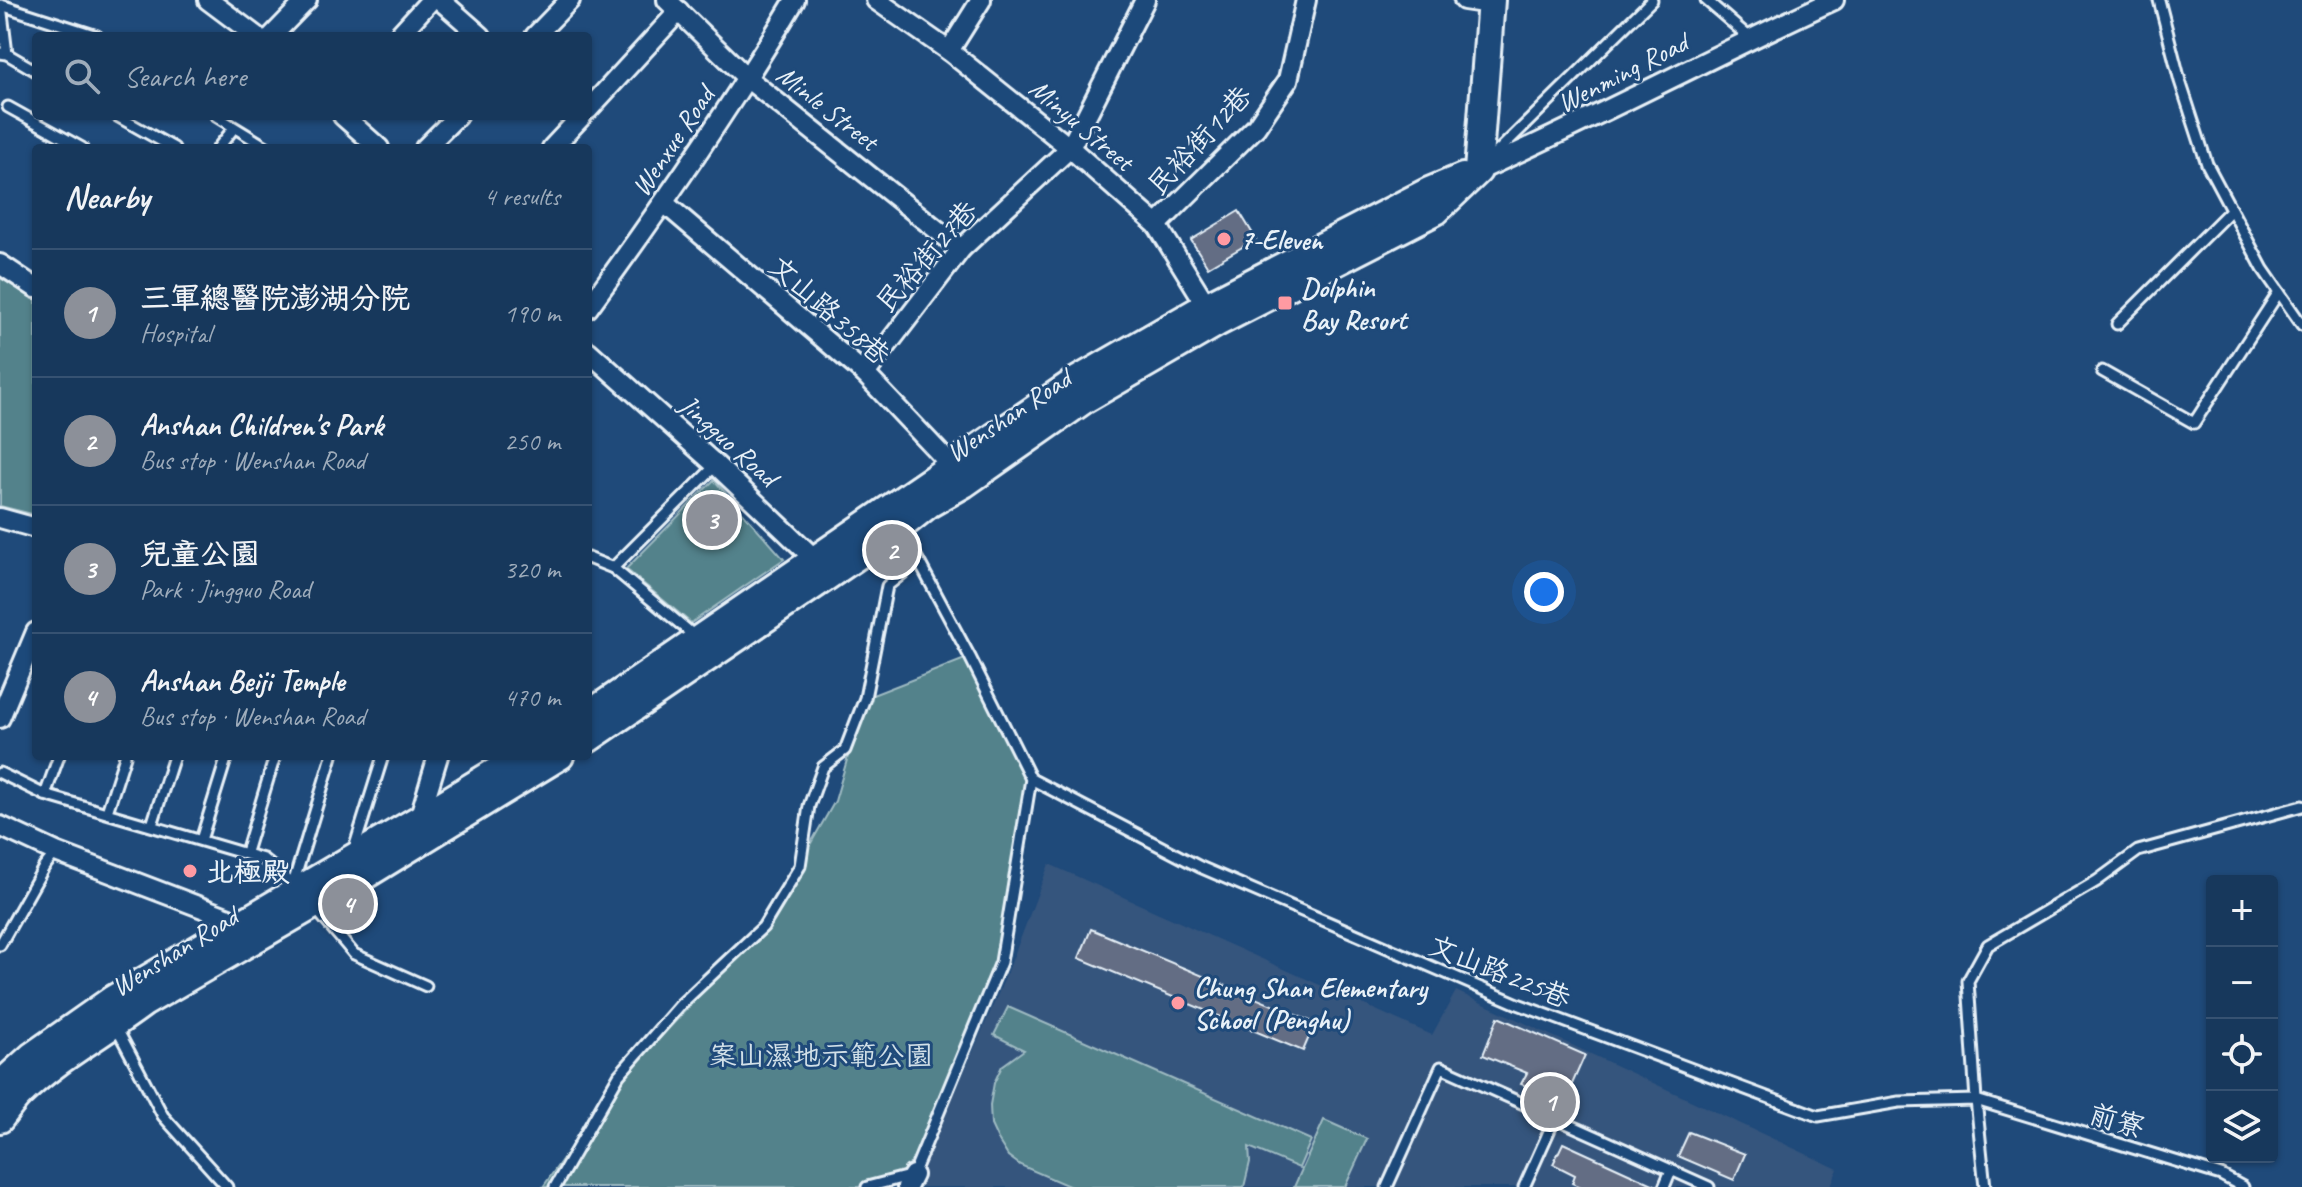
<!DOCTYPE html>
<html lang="en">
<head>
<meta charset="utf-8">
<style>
	:root { --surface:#17385c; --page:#244365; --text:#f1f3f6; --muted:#9eacbb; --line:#365272; --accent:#8c9099 }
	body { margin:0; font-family:Caveat,"LXGW WenKai TC",sans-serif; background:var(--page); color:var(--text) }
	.controls { position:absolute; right:24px; bottom:24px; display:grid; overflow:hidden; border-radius:8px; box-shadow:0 2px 6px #0004 }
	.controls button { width:72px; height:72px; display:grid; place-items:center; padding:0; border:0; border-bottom:2px solid var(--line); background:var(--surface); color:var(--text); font:40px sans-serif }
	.you { position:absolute; left:1544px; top:592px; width:28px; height:28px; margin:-20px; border:6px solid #fff; border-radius:50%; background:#1a73e8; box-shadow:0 0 0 12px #1a73e833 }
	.badge { display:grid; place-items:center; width:52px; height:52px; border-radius:50%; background:var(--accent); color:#fff; font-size:26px; font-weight:700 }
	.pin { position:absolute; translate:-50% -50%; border:4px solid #fff; box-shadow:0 2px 8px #0006 }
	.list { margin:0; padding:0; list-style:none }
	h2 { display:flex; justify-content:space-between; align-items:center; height:104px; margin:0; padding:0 32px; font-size:34px }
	h2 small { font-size:26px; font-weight:400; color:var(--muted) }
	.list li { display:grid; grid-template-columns:52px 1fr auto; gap:24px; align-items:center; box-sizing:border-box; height:128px; padding:0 32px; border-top:2px solid var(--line) }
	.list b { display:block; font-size:30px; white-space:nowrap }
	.list p { margin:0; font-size:26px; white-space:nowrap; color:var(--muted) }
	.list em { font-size:26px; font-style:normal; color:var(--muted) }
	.icon { flex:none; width:44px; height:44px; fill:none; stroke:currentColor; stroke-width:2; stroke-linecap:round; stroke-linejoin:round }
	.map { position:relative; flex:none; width:2302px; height:1187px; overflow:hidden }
	.search { position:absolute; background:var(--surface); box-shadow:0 2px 6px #0004; left:32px; top:32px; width:560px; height:88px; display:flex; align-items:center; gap:20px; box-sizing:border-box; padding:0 28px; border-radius:8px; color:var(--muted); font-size:30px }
	.panel { position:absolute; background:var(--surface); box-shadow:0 2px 6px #0004; left:32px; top:144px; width:560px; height:616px; border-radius:8px }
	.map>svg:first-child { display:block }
</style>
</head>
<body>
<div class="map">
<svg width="2302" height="1187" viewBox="0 0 2302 1187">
	<rect width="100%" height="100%" fill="#1f4a7a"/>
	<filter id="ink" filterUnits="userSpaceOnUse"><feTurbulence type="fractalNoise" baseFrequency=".0125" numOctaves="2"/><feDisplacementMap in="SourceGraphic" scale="16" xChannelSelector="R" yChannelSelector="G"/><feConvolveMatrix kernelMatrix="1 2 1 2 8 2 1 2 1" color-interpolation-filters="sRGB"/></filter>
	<g filter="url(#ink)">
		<polygon fill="#34547d" points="1049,864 1432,1035 1456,991 1838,1169 1830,1187 914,1187 1008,971"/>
		<g fill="#53828b" stroke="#9ebac2" stroke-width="2">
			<polygon points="0,278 36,300 36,515 0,506"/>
			<polygon points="714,480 784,559 691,623 626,569"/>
			<polygon points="970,657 1031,779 1001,962 913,1175 867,1187 543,1187 608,1094 763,927 835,801 865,698"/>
			<polygon points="1008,1007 1311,1140 1299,1168 1249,1147 1250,1162 1244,1187 1071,1187 1020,1165 1008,1156 998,1140 991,1125 990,1105 994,1083 1002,1066 1024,1050 994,1035"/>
			<polygon points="1324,1120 1367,1139 1345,1187 1294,1187"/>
		</g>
		<g fill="#646d84" stroke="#e8f1f8" stroke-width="2">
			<polygon points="1239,211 1256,239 1208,267 1191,240"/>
			<polygon points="1091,929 1315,1023 1303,1051 1079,958"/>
			<polygon points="1498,1017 1585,1055 1561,1109 1528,1095 1532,1088 1521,1084 1527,1073 1483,1055"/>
			<polygon points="1689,1132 1745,1154 1734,1180 1678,1156"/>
			<polygon points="1563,1143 1657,1186 1657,1187 1581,1187 1572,1183 1575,1175 1553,1164"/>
		</g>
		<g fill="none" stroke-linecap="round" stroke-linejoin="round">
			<defs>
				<g id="lane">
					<polyline points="1706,0 1750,38"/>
					<polyline points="2159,0 2180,81 2207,164 2263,269 2302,325"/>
					<polyline points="0,53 7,54 36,71"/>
					<polyline points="7,54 1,5 97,36"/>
					<polyline points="8,107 82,148"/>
					<polyline points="117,116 174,148"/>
					<polyline points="216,116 268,148"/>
					<polyline points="218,148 234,128"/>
					<polyline points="1489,160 1652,0"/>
					<polyline points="2117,324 2231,210"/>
					<polyline points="2102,371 2194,423 2279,292"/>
					<polyline points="588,558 613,568 697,638"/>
					<polyline points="613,568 716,465"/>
					<polyline points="0,773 45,795 263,859 296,887"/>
					<polyline points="1031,779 1200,867 1518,1004 1818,1116 1899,1102 1976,1100 2221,1175 2243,1187"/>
					<polyline points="45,795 59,756"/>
					<polyline points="107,812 125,756"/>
					<polyline points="152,825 174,756"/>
					<polyline points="201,840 227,756"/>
					<polyline points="246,852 275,756"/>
					<polyline points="353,852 383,756"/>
					<polyline points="293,884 332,756"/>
					<polyline points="315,908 354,954 426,986"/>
					<polyline points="0,945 44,867 56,852"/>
					<polyline points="115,1025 163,1116 227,1187"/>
					<polyline points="555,1187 619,1075 681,1004 763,927 800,866 809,806 823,767 845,750 865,698 887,586 918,561"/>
					<polyline points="867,1187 913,1175 1001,962 1031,779 970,657 902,530"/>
					<polyline points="1387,1187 1441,1067 1709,1187"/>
					<polyline points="1524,1187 1555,1118"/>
					<polyline points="1664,1187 1671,1170"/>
					<polyline points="1985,1187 1976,1100 1968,981 1988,945 2097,881 2138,851 2302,806"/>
				</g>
				<g id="street">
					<polyline points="208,0 256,36"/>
					<polyline points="440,0 481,36"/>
					<polyline points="667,0 748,79 961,249"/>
					<polyline points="876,0 949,51 1070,148 1157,225 1212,314"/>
					<polyline points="1464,0 1490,4"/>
					<polyline points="272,36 307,0"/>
					<polyline points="398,36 431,0"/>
					<polyline points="535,36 570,0"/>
					<polyline points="949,51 981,0"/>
					<polyline points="588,110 679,11"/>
					<polyline points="343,116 379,148"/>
					<polyline points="425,148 457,116"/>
					<polyline points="552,148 582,116"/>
					<path d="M1478,171C1598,117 1714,55 1834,0"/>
					<polyline points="664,203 865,374 952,466"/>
					<polyline points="1157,225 1256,127 1288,80 1306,0"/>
					<polyline points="0,264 36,288"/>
					<path d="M588,308C661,208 731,107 795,0"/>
					<polyline points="588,351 716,465 821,565"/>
					<polyline points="865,374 961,249 1070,148 1145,0"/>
					<polyline points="0,518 36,528"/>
					<polyline points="0,718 36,632"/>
					<polyline points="419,819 438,756"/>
					<polyline points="0,826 56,852 242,923"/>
					<polyline points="907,1187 913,1175"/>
				</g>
				<g id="secondary">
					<polyline points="588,715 1074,382 1208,305 1429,191 1463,177"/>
					<polyline points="588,739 900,527 929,504 964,484 1084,400 1217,323 1436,211 1478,171 1491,0"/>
					<polyline points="0,1085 32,1056 113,999 419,819 521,756"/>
					<path d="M0,1119C6,1111 12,1102 19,1095C55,1059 103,1034 144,1003L364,876L560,756"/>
				</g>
			</defs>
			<use href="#lane" stroke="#e8f1f8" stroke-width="15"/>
			<use href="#street" stroke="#e8f1f8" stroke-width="24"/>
			<use href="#secondary" stroke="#e8f1f8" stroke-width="32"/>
			<use href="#lane" stroke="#1f4a7a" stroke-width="9"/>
			<use href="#street" stroke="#1f4a7a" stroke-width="18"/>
			<use href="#secondary" stroke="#1f4a7a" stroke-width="26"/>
		</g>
	</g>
	<g fill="#ff9aa2" stroke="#1f4a7a" stroke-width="3">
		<circle cx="1224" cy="239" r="8"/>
		<rect x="1277" y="295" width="16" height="16" rx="4"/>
		<circle cx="190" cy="871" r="8"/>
		<circle cx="1178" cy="1003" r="8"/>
	</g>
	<g text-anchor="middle" stroke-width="6" stroke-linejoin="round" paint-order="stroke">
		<g font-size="28" fill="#e8f1f8" stroke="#1f4a7a">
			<text transform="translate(1622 72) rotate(-27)" y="10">Wenming Road</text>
			<text transform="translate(828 107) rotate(38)" y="10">Minle Street</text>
			<text transform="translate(1082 124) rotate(40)" y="10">Minyu Street</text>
			<text transform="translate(1199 140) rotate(-47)" y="10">民裕街12巷</text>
			<text transform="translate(672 141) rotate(-56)" y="10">Wenxue Road</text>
			<text transform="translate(926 256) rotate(-49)" y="10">民裕街27巷</text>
			<text transform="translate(830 310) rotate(41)" y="10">文山路358巷</text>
			<text transform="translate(1008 415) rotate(-34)" y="10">Wenshan Road</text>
			<text transform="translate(729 440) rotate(42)" y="10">Jingguo Road</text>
			<text transform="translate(174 951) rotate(-32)" y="10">Wenshan Road</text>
			<text transform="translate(1500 971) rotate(22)" y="10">文山路225巷</text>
			<text transform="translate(2117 1120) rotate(17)" y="10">前寮</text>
		</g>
		<g font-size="28" font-weight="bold" fill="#e8f1f8" stroke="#1f4a7a" text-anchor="start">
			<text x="1240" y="249">7-Eleven</text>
			<text x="1301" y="297">Dolphin<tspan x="1301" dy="32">Bay Resort</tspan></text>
			<text x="206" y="881">北極殿</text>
			<text x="1194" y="997">Chung Shan Elementary<tspan x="1194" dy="32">School (Penghu)</tspan></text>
		</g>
		<g font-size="28" fill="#d2e0e8" stroke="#1f4a7a">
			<text x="821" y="1065">案山濕地示範公園</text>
		</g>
	</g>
</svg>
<div class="controls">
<button>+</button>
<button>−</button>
<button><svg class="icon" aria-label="locate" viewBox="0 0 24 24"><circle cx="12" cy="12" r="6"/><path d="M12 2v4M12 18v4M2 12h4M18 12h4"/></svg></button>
<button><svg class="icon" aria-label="layers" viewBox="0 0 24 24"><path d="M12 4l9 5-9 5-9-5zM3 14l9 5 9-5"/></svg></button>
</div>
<div class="you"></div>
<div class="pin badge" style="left:1550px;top:1102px">1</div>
<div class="pin badge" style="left:892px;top:550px">2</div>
<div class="pin badge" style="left:712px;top:520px">3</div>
<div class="pin badge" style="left:348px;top:904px">4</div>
<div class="search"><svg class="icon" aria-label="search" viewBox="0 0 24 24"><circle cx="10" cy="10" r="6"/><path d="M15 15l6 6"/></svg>Search here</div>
<section class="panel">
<h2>Nearby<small>4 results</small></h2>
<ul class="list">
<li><span class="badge">1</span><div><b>三軍總醫院澎湖分院</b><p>Hospital</p></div><em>190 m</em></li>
<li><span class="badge">2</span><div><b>Anshan Children's Park</b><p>Bus stop · Wenshan Road</p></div><em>250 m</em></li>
<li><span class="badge">3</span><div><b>兒童公園</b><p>Park · Jingguo Road</p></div><em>320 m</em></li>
<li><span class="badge">4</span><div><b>Anshan Beiji Temple</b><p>Bus stop · Wenshan Road</p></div><em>470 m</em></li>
</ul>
</section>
</div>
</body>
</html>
